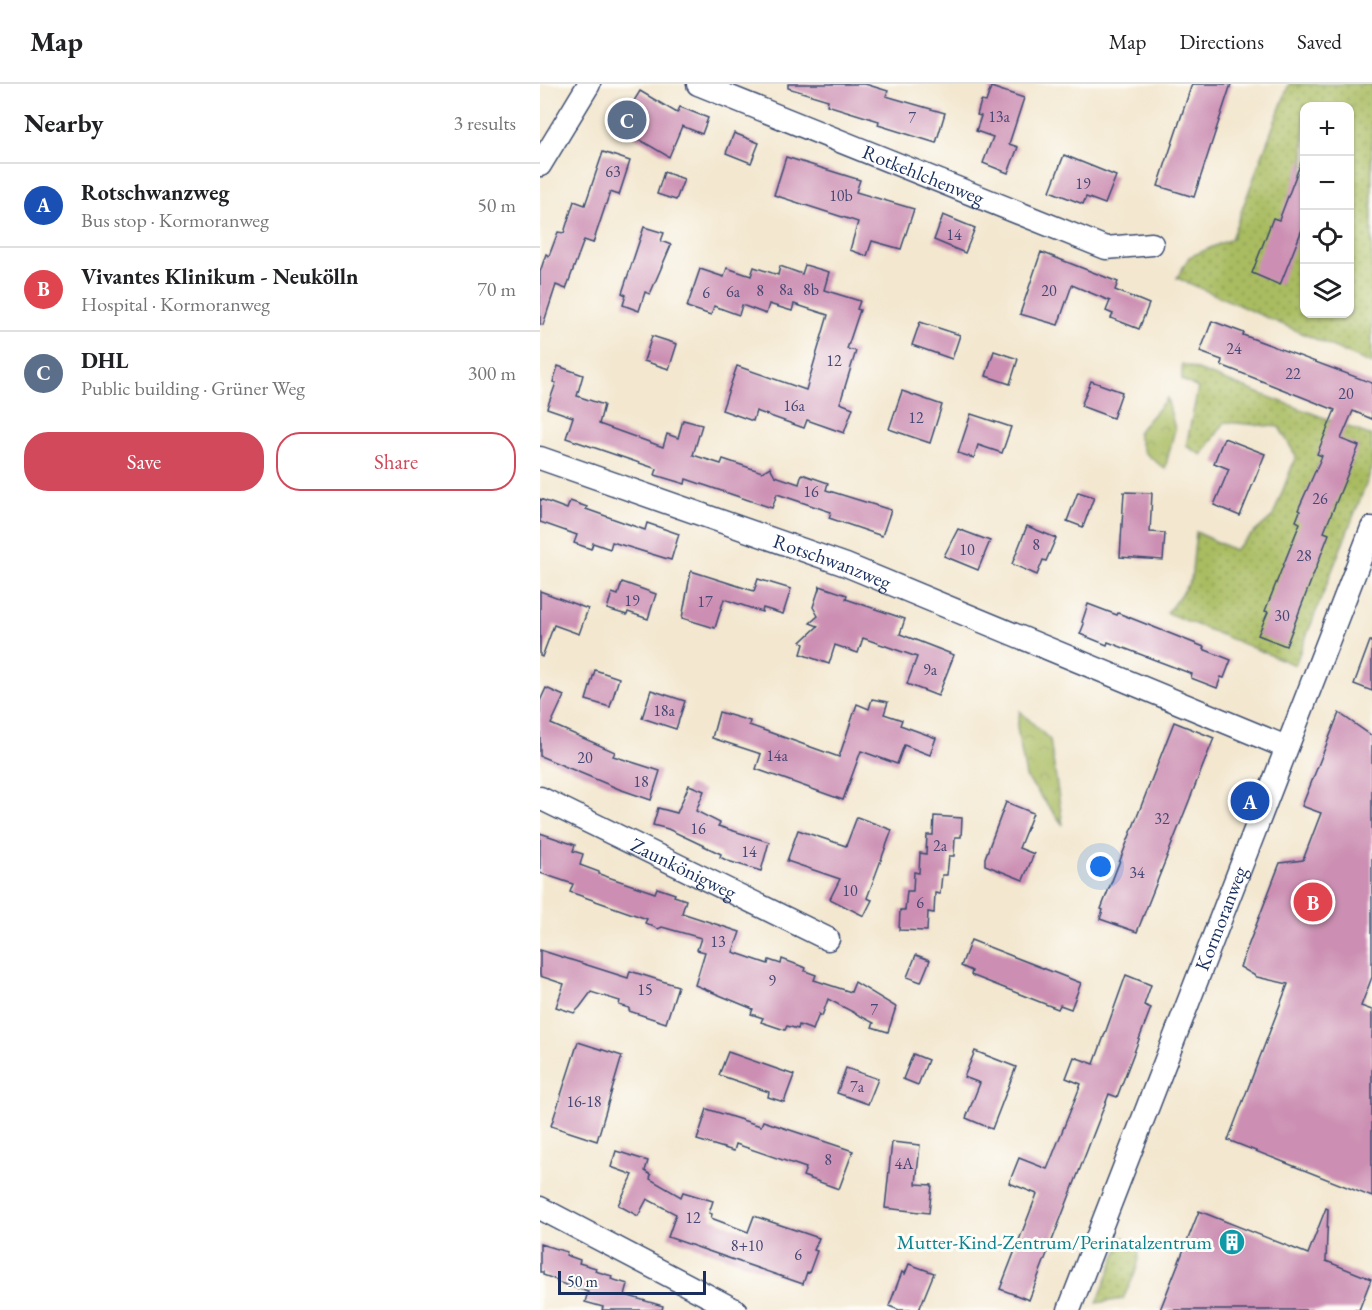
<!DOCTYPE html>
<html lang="en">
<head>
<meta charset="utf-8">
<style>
	:root { --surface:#fff; --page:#f2f2f2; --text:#202124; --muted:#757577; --line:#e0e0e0; --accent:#d1495b }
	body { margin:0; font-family:"EB Garamond",serif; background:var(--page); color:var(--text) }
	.controls { position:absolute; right:18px; top:18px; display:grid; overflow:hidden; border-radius:12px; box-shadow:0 2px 4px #0004 }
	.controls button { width:54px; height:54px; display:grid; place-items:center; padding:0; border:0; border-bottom:2px solid var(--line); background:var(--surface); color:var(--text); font:30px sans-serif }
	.scale { position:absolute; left:18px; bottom:15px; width:148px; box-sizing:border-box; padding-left:6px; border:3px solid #1b2f5e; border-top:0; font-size:16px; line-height:21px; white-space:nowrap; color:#1b2f5e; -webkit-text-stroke:4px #fdfcf7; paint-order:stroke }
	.you { position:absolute; left:561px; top:783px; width:21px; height:21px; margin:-15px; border:4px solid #fff; border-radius:50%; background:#1a73e8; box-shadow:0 0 0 9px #1a73e833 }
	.badge { display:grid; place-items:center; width:39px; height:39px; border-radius:50%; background:var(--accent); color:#fff; font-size:20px; font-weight:700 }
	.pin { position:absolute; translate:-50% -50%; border:3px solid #fff; box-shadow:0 2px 6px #0006 }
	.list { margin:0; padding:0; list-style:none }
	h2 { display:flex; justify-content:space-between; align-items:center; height:78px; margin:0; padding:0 24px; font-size:26px }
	h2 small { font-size:20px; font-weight:400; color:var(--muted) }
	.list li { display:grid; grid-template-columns:39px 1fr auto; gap:18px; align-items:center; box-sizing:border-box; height:84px; padding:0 24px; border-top:2px solid var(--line) }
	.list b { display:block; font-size:22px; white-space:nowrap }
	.list p { margin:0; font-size:20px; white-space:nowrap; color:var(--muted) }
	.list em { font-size:20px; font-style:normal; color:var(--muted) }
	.actions { display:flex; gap:12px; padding:18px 24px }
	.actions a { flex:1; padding:14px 0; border:2px solid var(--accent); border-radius:24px; text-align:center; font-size:21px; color:var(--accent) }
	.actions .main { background:var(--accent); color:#fff }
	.icon { flex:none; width:33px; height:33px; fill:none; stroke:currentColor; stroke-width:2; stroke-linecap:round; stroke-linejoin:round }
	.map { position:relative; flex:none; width:832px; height:1226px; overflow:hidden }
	header { display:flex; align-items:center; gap:36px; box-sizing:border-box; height:84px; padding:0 30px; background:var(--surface); border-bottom:2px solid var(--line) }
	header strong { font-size:28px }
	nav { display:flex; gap:33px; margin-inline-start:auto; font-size:21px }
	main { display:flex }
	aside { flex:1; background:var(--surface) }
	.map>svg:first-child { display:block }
</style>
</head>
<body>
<header>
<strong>Map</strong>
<nav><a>Map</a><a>Directions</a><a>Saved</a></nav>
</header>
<main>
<aside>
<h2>Nearby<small>3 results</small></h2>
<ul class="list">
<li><span class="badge" style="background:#1a4fb4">A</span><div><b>Rotschwanzweg</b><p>Bus stop · Kormoranweg</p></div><em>50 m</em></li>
<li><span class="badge" style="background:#e0444e">B</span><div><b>Vivantes Klinikum - Neukölln</b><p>Hospital · Kormoranweg</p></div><em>70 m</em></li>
<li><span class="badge" style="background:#5c6f8a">C</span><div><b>DHL</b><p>Public building · Grüner Weg</p></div><em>300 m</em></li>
</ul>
<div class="actions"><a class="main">Save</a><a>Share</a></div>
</aside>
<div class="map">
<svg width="832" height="1226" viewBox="0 0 832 1226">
	<defs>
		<pattern id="grass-dots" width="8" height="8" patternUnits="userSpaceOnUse" patternTransform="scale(1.5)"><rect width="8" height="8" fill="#a9bc60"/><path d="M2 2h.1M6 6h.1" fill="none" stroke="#899952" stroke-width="1.8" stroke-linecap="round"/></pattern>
		<pattern id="park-crowns" width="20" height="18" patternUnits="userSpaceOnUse" patternTransform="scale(1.5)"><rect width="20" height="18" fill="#a9bc60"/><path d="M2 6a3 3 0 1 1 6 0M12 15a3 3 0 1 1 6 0" fill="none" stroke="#899952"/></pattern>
	</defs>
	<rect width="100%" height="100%" fill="#fdfcf7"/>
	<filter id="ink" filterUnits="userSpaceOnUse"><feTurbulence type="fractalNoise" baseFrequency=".0167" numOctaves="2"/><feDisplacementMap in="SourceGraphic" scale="12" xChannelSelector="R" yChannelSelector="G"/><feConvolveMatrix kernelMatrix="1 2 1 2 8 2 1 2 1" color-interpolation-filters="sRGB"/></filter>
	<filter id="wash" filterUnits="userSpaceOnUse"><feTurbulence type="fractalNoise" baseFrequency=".008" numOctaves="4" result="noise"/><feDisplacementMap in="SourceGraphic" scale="24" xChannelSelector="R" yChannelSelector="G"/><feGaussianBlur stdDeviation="1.35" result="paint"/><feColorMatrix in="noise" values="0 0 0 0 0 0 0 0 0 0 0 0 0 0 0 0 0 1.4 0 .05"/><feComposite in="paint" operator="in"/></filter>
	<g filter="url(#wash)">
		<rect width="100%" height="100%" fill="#f3e7cf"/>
		<g fill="url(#grass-dots)" stroke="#62765f" stroke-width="1.5" fill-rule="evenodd">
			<path d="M749,0H832V280L637,194L649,173L691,155ZM764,22H810V230H764Z"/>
			<polygon points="642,280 832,352 832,385 755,581 627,529 651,496 656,448 694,466 733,432 756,372 739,343 685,338 662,371 646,362 658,304 642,296"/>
			<path d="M583,1153L597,1161C604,1178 590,1199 583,1215L557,1219Z"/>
		</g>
		<g fill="url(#park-crowns)" stroke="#62765f" stroke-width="1.5">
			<polygon points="627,314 635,345 625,385 604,368 597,349"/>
			<polygon points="480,627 510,656 523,741 486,693 477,644"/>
		</g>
		<g id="blocks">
			<g fill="#cc8fb3">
				<polygon points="248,0 325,0 348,7 346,12 405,29 396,59 338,41 339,37 287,21 288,16 248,4"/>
				<polygon points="652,0 691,0 654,113 618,102"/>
				<polygon points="451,3 484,14 469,60 478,63 468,89 443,79 453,53 436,47 441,32 437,31 441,17 446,18"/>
				<polygon points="100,7 137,29 140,23 168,34 162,50 142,42 129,73 78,43"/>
				<polygon points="194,49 219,59 211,79 186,69"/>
				<polygon points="63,68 90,77 79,111 70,108 53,159 44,156 26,205 16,201 3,241 0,240 0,188 6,170 9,172 18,148 24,149 34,117 45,121"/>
				<polygon points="524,71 576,92 565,120 546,113 543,120 510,107"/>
				<polygon points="246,73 320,96 316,108 374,125 361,165 332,157 327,172 310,166 318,138 234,111"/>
				<polygon points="763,73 765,138 740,201 712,189 733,134 739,136"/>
				<polygon points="124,88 144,95 136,116 117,110"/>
				<polygon points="403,131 435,144 425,169 394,156"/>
				<polygon points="104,143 124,149 121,157 131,161 110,210 105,208 99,227 83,221 86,211 82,209"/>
				<polygon points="501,168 578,198 575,206 609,220 599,245 571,234 573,230 566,227 570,217 532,201 518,241 480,230"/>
				<polygon points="265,181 289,188 284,206 320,217 317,225 320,226 307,265 316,267 300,319 313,324 304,349 267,336 264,344 216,327 213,337 182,326 197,282 266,306 288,231 254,220 252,227 229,220 226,230 202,221 199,231 174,222 171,231 147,223 160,185 184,193 187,184 211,192 214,183 238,191 240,182 262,190"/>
				<polygon points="672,237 704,249 703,251 832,299 832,335 813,327 801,355 819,362 784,448 789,450 746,562 718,551 728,528 725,527 760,439 756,437 760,427 758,426 782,372 777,370 795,326 681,281 682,276 660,268"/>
				<polygon points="380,238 420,251 412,275 372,261"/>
				<polygon points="112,252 137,260 129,285 104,277"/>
				<polygon points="454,267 478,275 470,300 446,292"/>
				<polygon points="18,282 43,291 37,312 64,321 59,340 123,363 127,350 138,354 143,336 162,341 153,371 181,380 183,375 222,388 230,383 235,392 259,400 262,390 288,399 286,406 351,426 342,452 289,434 291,428 237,410 232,424 146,395 145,400 115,391 117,385 26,354 33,333 7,324 16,299 13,298"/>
				<polygon points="551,297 582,308 573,334 541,322"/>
				<polygon points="362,307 402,321 390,359 349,345"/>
				<polygon points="431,330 471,343 462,369 438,361 434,374 418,369"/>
				<polygon points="684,354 725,370 700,432 674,421 689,385 674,379"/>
				<polygon points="538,408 554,413 543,443 527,437"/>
				<polygon points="584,408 612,409 610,448 625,449 623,476 580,473"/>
				<polygon points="0,415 27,425 30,417 47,423 46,425 105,446 107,439 139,450 131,476 72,458 70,465 53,459 51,465 34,459 37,451 0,438"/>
				<polygon points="487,442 516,454 506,477 503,476 497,491 472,480"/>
				<polygon points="418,445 450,457 438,486 404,472"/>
				<polygon points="151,487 214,507 218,495 251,505 243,530 223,524 222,528 184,515 175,544 142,534"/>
				<polygon points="82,498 116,510 108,535 88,528 87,531 67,525 72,509 78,511"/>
				<polygon points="280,502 307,511 306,515 365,535 360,550 414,571 398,612 367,600 377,573 323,554 318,569 295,561 289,580 261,570 264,560 261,558 278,542 270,539 278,532 273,523"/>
				<polygon points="0,507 48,525 39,550 14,541 2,573 0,572"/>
				<polygon points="548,520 577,531 578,529 664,563 663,565 691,576 684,594 681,593 677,604 651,594 652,590 568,558 567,561 540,550 544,540 542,538"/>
				<polygon points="830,557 832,557 832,607 814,600"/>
				<polygon points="55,586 79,594 70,623 46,616"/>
				<polygon points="6,604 24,612 11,640 75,668 73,672 120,687 111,716 79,705 0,672 0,617"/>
				<polygon points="111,606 145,617 136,645 102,634"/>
				<polygon points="332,615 348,618 344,630 362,636 360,641 396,654 390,671 364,661 357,680 321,667 303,716 216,685 221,670 172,654 179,628 210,637 209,641 299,673 317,620 329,625"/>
				<polygon points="799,629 832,652 832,893 821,922 832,926 832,1113 688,1056 748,900 717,893 700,883 740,779 763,776 781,729 762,722"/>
				<polygon points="634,638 674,654 597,848 560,835 563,826 561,825"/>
				<polygon points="149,701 164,707 156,727 180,739 178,742 229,758 221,787 188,777 180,773 181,770 128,745 113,741 118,724 137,729"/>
				<polygon points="466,718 493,729 479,764 494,770 483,796 445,781 445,774"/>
				<polygon points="394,732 422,734 421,753 415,753 414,772 409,772 407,791 402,791 400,810 395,809 394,829 388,828 387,847 359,846 360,826 365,826 367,807 373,807 374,788 379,789 380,769 386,770 387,751 393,751"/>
				<polygon points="317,733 352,746 327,814 332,816 324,832 290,815 300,795 247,777 258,746 306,762"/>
				<polygon points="0,749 35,761 33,767 43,770 40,781 59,788 59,790 115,809 117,804 135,810 134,812 146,816 142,829 200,848 193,868 228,880 229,876 241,880 242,875 266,884 265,887 276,891 274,896 311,908 315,898 356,923 348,948 332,943 334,939 288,915 282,932 279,930 273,946 259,941 258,945 247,942 245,946 221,938 223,934 211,930 213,925 155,901 165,868 157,866 161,854 122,843 118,845 105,839 107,835 30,808 33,800 0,789"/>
				<polygon points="431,856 541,899 531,925 520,921 518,925 431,891 432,887 421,882"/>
				<polygon points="0,866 88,894 90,887 138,902 126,939 89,927 89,924 79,921 80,917 51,908 40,923 34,929 16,923 24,900 0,892"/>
				<polygon points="376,871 390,876 381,898 367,893"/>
				<polygon points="586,891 611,901 604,921 611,924 577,1013 569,1010 489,1216 460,1205 497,1110 469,1099 479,1074 507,1085 508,1083 541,1000 526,994 534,973 554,980"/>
				<polygon points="38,958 82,972 57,1057 11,1042"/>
				<polygon points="435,967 476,983 452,1045 426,1034 440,999 424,993"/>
				<polygon points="188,968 254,991 244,1018 228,1013 229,1008 179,991"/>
				<polygon points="373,970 388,976 378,1001 363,995"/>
				<polygon points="306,984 338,995 328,1020 297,1009"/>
				<polygon points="167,1025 221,1042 223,1037 313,1067 299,1105 263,1092 266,1084 196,1060 194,1067 157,1056"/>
				<polygon points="352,1058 380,1061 376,1100 392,1101 389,1129 345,1124"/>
				<polygon points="76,1067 108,1077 105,1087 111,1091 110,1095 141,1113 143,1108 173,1117 169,1129 172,1130 171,1134 208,1148 214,1132 279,1154 274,1166 277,1167 269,1189 267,1188 263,1200 128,1153 136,1130 107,1115 98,1132 78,1121 93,1091 71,1083"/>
				<polygon points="786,1124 788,1125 786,1177 831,1195 819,1226 620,1226 659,1127 768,1170"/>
				<polygon points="0,1160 27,1168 26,1171 40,1176 39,1179 56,1184 55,1187 72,1192 71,1195 88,1200 85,1211 123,1222 122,1226 62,1226 63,1223 45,1218 48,1208 17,1198 17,1196 3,1191 3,1188 0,1188"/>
				<polygon points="369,1180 394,1189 379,1226 359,1226 349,1222 362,1188 365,1190"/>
			</g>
		</g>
	</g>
	<g filter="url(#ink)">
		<use href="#blocks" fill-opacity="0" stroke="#3b4b6f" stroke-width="1.5"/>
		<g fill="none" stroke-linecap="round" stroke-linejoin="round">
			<defs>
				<g id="street">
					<path id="s1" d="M158,0L566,164L612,160"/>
					<polyline points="0,81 49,0"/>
					<path id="s2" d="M0,374L306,481L746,663"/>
					<path id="s3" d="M0,714L288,855"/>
					<polyline points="0,1124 195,1226"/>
					<path id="s4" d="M529,1226L832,444"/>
				</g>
			</defs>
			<use href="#street" stroke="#3b4b6f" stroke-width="25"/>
			<use href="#street" stroke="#fff" stroke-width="22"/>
		</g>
	</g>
	<defs>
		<symbol id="building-disc" viewBox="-11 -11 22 22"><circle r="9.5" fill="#0f9aa8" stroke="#fdfcf7"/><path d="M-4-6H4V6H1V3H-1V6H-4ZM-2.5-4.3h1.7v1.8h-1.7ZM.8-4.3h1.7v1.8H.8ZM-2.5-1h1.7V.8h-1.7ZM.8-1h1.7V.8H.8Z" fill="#fff"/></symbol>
	</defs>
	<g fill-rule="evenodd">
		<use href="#building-disc" x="677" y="1143" width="30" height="30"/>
	</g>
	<g text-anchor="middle" stroke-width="6" stroke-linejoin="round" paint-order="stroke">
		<g font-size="16" fill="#474773">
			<text x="459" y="38">13a</text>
			<text x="372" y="39">7</text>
			<text x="73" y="93">63</text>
			<text x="543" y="105">19</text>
			<text x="301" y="117">10b</text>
			<text x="414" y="156">14</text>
			<text x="246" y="211">8a</text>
			<text x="271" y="211">8b</text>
			<text x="220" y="212">8</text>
			<text x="509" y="212">20</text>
			<text x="193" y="213">6a</text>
			<text x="166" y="214">6</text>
			<text x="694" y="270">24</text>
			<text x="294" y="282">12</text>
			<text x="753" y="295">22</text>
			<text x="806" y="315">20</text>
			<text x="254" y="327">16a</text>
			<text x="376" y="339">12</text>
			<text x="271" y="413">16</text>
			<text x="780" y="420">26</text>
			<text x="496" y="466">8</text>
			<text x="427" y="471">10</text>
			<text x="764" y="477">28</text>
			<text x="92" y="522">19</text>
			<text x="165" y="523">17</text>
			<text x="742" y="537">30</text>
			<text x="390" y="591">9a</text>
			<text x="124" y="632">18a</text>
			<text x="237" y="677">14a</text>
			<text x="45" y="679">20</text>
			<text x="101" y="703">18</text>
			<text x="622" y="740">32</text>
			<text x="158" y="750">16</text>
			<text x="400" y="767">2a</text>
			<text x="209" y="773">14</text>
			<text x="597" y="794">34</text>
			<text x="310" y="812">10</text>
			<text x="380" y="824">6</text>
			<text x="178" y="863">13</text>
			<text x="232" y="902">9</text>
			<text x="105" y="911">15</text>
			<text x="334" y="931">7</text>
			<text x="317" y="1008">7a</text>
			<text x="44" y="1023">16-18</text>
			<text x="288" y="1081">8</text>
			<text x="364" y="1085">4A</text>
			<text x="153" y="1139">12</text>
			<text x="207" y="1167">8+10</text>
			<text x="258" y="1176">6</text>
		</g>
		<g font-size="20" fill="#1b2f5e" stroke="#fdfcf7">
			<text dy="7" stroke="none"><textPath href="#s1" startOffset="243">Rotkehlchenweg</textPath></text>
			<text dy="7" stroke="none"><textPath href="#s2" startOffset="310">Rotschwanzweg</textPath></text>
			<text dy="7" stroke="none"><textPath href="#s3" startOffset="160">Zaunkönigweg</textPath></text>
			<text dy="7" stroke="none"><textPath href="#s4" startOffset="420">Kormoranweg</textPath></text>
		</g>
		<g font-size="20" fill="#0d838f" stroke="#fdfcf7" text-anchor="end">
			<text x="672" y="1165">Mutter-Kind-Zentrum/Perinatalzentrum</text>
		</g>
	</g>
</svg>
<div class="controls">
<button>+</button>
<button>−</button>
<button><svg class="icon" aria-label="locate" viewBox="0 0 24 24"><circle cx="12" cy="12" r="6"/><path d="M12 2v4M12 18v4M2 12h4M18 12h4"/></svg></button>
<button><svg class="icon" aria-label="layers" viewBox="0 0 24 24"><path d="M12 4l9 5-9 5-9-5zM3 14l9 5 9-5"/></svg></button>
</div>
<div class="scale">50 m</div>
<div class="you"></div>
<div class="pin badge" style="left:710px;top:717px;background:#1a4fb4">A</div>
<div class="pin badge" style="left:773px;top:818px;background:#e0444e">B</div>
<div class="pin badge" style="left:87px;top:36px;background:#5c6f8a">C</div>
</div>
</main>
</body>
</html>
